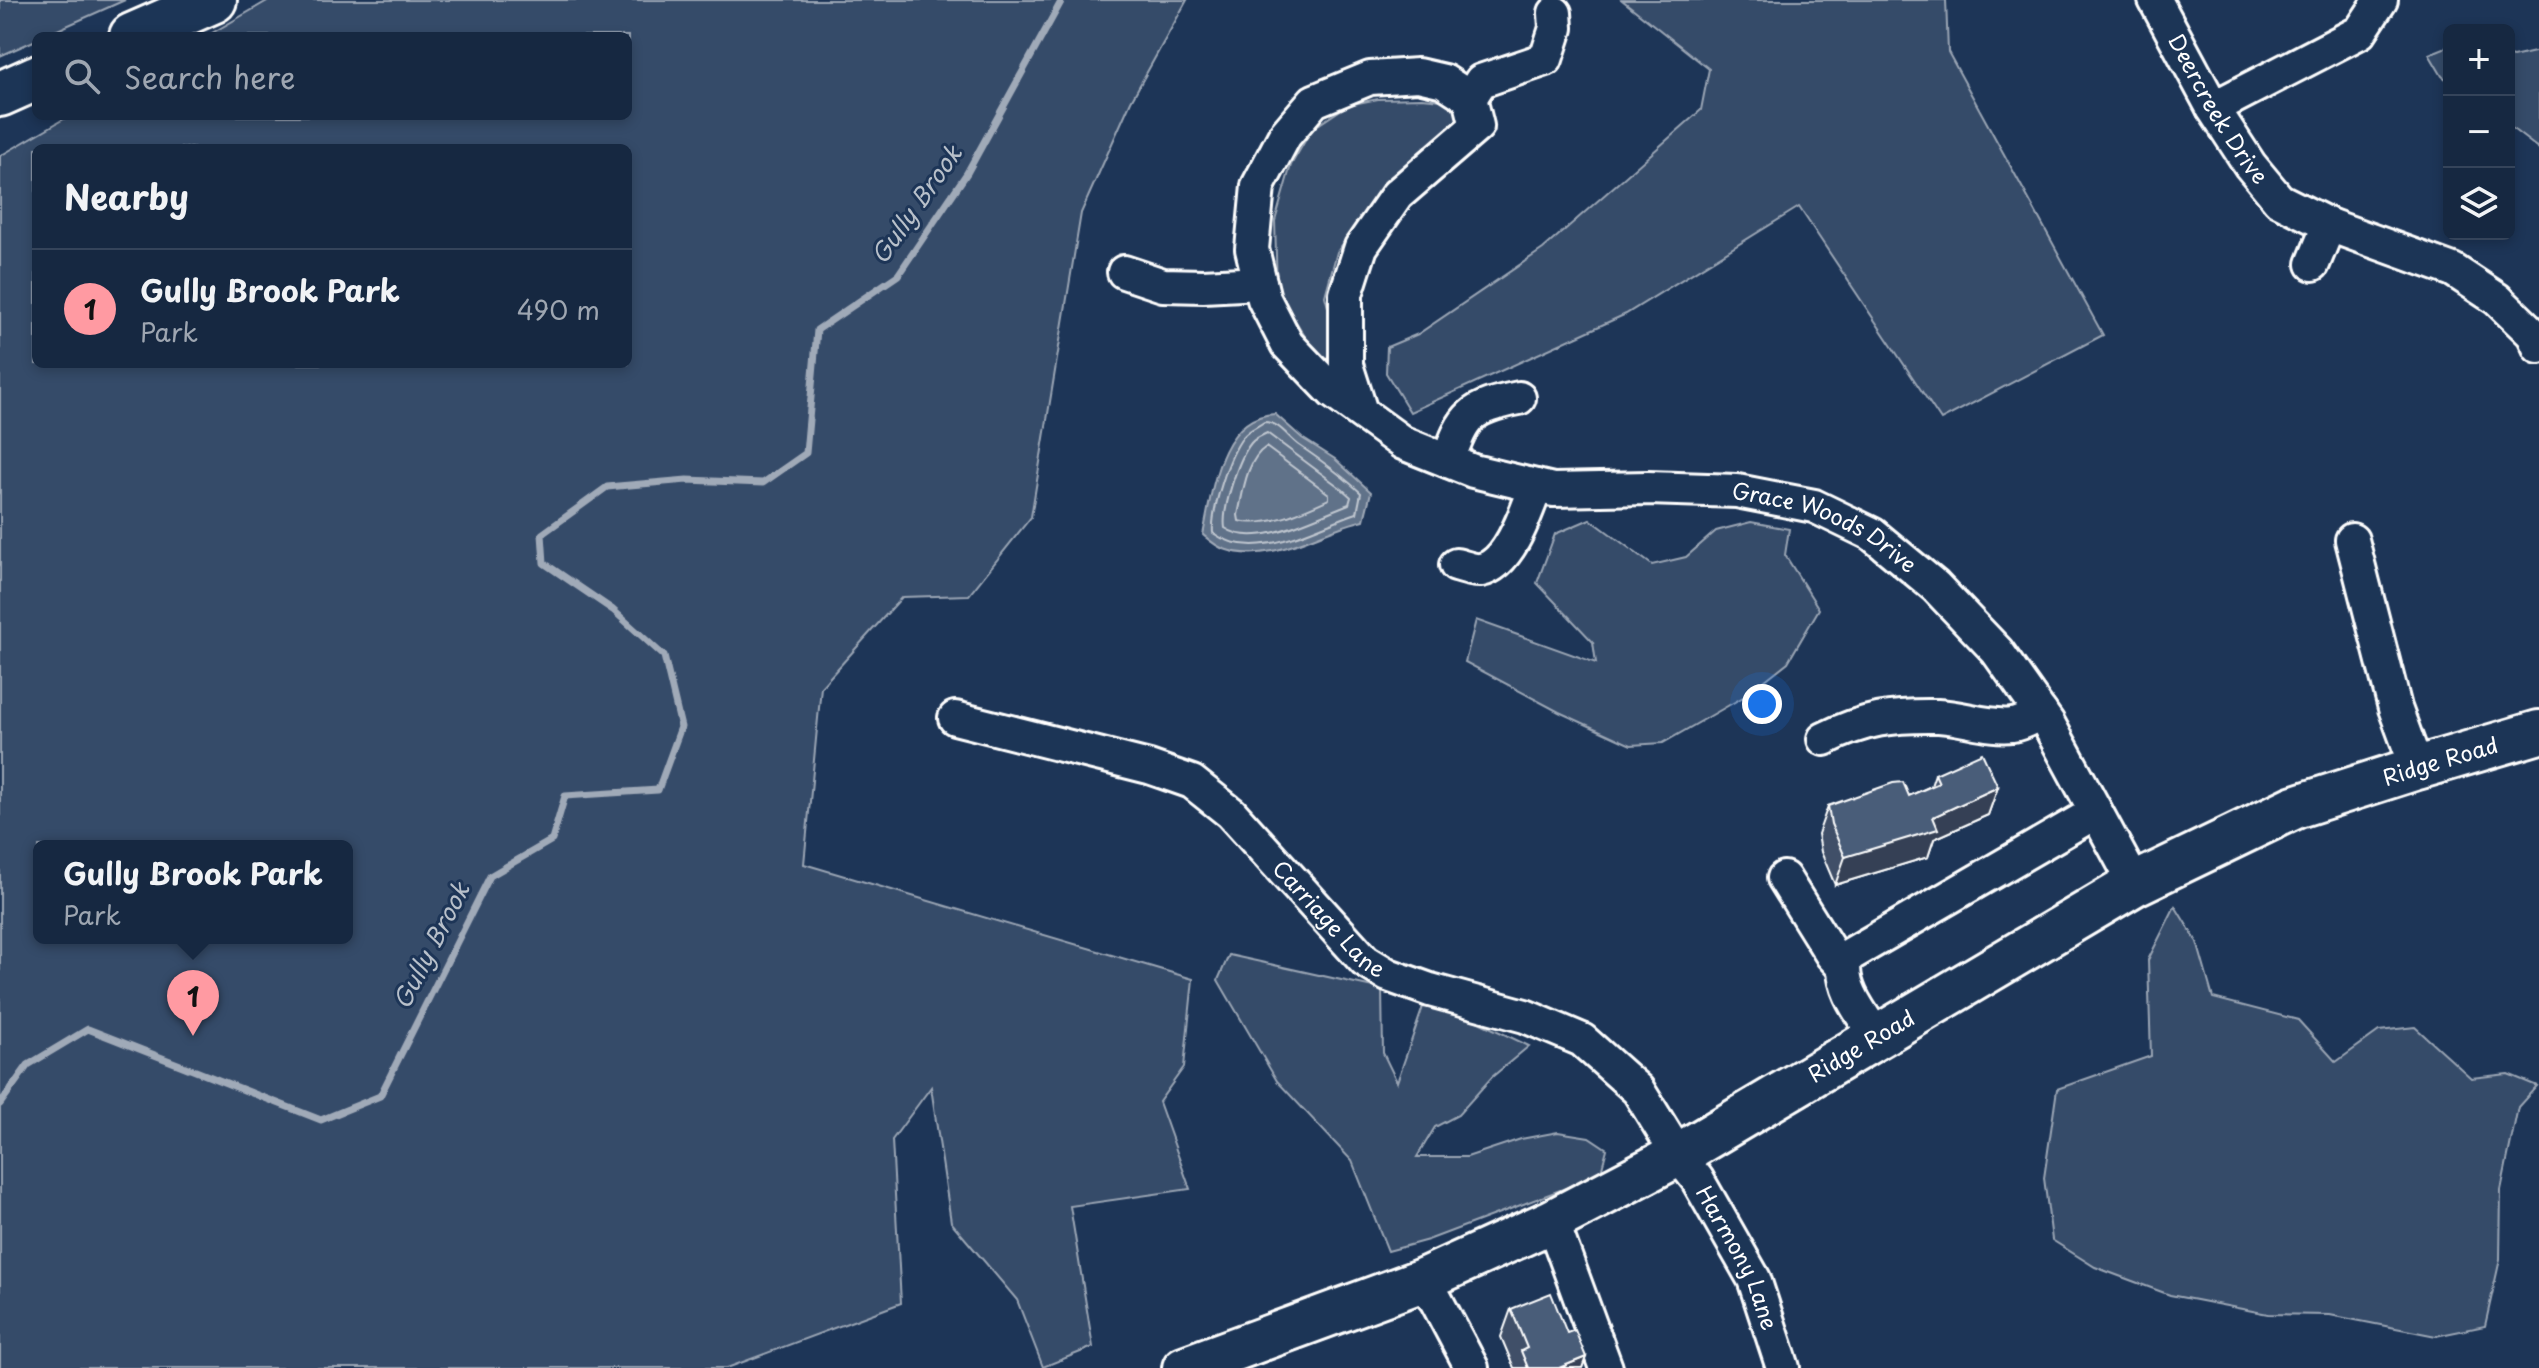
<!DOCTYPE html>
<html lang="en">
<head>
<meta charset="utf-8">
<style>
	:root { --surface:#162841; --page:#23344c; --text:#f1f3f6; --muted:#9ea6b1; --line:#35445a; --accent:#ff9aa2 }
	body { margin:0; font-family:"Playpen Sans",sans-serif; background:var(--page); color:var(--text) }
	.controls { position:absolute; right:24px; top:24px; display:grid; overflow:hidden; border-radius:12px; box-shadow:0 4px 12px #0003 }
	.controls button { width:72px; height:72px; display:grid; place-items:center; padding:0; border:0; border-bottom:2px solid var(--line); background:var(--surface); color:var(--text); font:40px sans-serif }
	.you { position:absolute; left:1762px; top:704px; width:28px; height:28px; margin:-20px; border:6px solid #fff; border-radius:50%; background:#1a73e8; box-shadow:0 0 0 12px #1a73e833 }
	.badge { display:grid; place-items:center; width:52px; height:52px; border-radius:50%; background:var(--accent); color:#111; font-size:26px; font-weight:700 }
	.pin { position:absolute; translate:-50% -66px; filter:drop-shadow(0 2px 4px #0008) }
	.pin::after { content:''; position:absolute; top:42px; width:28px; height:24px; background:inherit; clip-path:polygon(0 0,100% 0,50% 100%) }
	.popup { position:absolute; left:33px; top:840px; width:320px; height:104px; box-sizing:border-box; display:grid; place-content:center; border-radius:12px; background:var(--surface); filter:drop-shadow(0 2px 6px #0005); font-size:26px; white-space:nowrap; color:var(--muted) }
	.popup b { font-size:30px; color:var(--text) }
	.popup::after { content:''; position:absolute; left:50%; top:100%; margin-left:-16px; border:16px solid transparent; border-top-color:var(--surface) }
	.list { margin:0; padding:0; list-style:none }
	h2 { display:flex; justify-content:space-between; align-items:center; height:104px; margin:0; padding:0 32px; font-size:34px }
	h2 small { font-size:26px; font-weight:400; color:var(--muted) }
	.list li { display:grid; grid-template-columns:52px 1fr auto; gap:24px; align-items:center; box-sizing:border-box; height:120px; padding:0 32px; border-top:2px solid var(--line) }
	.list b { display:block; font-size:30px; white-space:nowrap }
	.list p { margin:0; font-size:26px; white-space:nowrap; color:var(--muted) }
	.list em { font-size:26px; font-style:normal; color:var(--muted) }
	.icon { flex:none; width:44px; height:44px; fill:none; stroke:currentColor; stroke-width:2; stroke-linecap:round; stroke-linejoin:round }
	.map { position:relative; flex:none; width:2539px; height:1368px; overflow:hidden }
	.search { position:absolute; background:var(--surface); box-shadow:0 4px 12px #0003; left:32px; top:32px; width:600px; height:88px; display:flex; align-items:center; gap:20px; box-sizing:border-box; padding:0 28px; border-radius:12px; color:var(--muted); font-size:30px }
	.panel { position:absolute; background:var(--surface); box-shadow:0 4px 12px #0003; left:32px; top:144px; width:600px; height:224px; border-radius:12px }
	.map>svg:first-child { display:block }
</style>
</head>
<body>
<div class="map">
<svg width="2539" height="1368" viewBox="0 0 2539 1368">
	<rect width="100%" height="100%" fill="#1d3557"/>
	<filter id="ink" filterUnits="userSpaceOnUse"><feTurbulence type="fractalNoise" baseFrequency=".0125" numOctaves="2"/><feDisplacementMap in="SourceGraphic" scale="16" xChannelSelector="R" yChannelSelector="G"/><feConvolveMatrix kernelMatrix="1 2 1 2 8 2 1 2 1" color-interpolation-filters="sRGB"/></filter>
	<g filter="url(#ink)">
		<g fill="#364b69" stroke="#9aa5b4" stroke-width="2" fill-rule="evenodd">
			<polygon points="0,0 125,0 44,36 36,36 36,40 0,56"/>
			<path d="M269,0H1187L1131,101L1081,213L1031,517L969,595L902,597L821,687L804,864L1193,979L1184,1067L1159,1102L1190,1189L1070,1206L1093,1347L1043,1367L1017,1300L951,1222L931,1087L892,1140L901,1303L727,1368H0V156L69,116H628V36H207ZM628,148V364H36V148ZM347,846V938H39V846Z"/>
			<polygon points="1622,0 1946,0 1948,52 2103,335 1941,420 1799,207 1626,314 1410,412 1386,373 1387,347 1418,334 1543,249 1701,110 1709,69"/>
			<polygon points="2449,46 2449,81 2442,76 2429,54"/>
			<polygon points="2539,51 2539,149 2509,126 2509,56 2513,57"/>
			<polygon points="1422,98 1453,101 1462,125 1360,220 1337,252 1325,296 1334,330 1332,360 1315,353 1277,290 1275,221 1291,165 1312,129 1348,105 1378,99"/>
			<polygon points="1590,519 1652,565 1686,557 1716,531 1751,522 1789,529 1785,555 1819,609 1788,662 1745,696 1663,743 1631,745 1559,712 1465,662 1476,620 1596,663 1593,642 1537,583 1555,534"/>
			<polygon points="2175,906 2197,942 2213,998 2298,1020 2336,1062 2379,1031 2415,1027 2471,1078 2508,1074 2537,1086 2518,1107 2501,1190 2500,1259 2485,1326 2436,1336 2330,1315 2268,1314 2170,1295 2095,1267 2052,1240 2044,1178 2057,1089 2151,1056 2148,960"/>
			<polygon points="1229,955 1382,989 1383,1053 1397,1082 1424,1004 1460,1013 1529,1046 1492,1077 1458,1115 1435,1127 1417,1157 1467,1157 1521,1139 1558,1132 1589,1137 1607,1149 1600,1175 1428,1240 1388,1251 1352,1161 1277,1081 1218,980"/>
		</g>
		<path fill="#617289" stroke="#a0aab8" stroke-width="2" d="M1275,414L1302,438L1335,459L1371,492L1364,520C1319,530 1272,566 1224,549C1217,547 1209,540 1203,535C1212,493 1219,416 1275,414Z"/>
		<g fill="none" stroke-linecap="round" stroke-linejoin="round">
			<g stroke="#c0c7d0" stroke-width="2">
				<path d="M1264,422C1280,422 1288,438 1300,446C1322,461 1342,475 1361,493L1357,513C1314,527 1256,564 1213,533C1211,510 1229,455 1243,437C1248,430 1257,427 1264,422Z"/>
				<path d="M1267,433L1342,489L1351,497L1349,504C1316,516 1257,550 1225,528C1222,509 1238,459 1251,443C1255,438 1261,436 1267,433Z"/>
				<path d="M1266,447L1329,494V499C1303,511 1267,528 1239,521L1238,515C1243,493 1246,460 1266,447Z"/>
			</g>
			<polyline stroke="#a0aab8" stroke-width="7" points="0,1104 28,1065 88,1029 321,1120 380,1096 490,876 552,840 565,796 658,790 681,727 664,656 613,610 544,563 542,534 607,487 687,480 763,483 806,453 817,330 898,275 967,173 1062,0"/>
			<defs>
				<g id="minor">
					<path id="s1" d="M2155,0L2213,108L2250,165L2279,200L2329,225L2453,270L2497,299L2533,334L2539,347"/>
					<polyline points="1470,98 1481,81 1546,59 1556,28 1555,13"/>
					<polyline points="2213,108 2360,32 2381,0"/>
					<polyline points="2313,264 2329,225"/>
					<polyline points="1124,272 1163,285 1203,286 1260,283"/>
					<path id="s2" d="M1361,412L1346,365V294L1361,247L1397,195L1477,126L1470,98L1444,81L1418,75L1370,78L1314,101L1285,135L1258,186L1252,249L1264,299L1287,344L1333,392L1403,443L1473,471L1553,490L1648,488L1737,491L1814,506L1872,534L1935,586L1997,651L2048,723L2135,884"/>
					<path d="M1448,461C1464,414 1470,408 1519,398"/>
					<polyline points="2352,540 2395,708 2417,768"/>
					<path d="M1456,565C1464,567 1473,571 1481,570C1510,564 1527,510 1536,486"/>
					<path id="s3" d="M955,718L1149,767L1192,782L1231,813L1365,961L1388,975L1430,990L1525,1016L1582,1040L1638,1090L1678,1155L1697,1179L1754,1279L1783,1368"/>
					<path d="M1824,739C1864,719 1893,715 1938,716C1962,717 1990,728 2012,725C2022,724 2032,717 2041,713"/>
					<polyline points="1784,878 1832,955 1843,967"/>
					<path d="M1877,1037C1862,1015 1837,984 1846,957L2096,812"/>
					<polyline points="1552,1221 1606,1368"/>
					<polyline points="1420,1281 1436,1300 1472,1368"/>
				</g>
				<g id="major">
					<path id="s4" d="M1184,1368L1420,1281L1552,1221L1678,1155L2135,884L2295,807L2417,768L2539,732"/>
				</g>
				<g id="highway">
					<polyline points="132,36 214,0"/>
					<polyline points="0,94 36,78"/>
				</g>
			</defs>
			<use href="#minor" stroke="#fff" stroke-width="38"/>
			<use href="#major" stroke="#fff" stroke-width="48"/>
			<use href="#highway" stroke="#fff" stroke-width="50"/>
			<use href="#minor" stroke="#1d3557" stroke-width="32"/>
			<use href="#major" stroke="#1d3557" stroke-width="42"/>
			<use href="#highway" stroke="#1d3557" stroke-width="44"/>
		</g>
		<g fill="#405068" stroke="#fff" stroke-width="2">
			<polygon points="1935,774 1998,787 1988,815 1934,839 1928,857 1835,885 1821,852 1818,834 1828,806 1909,796 1931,786"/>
			<polygon points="1511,1309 1567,1333 1586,1357 1582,1368 1514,1368 1501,1337"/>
		</g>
		<g fill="#344155" stroke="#fff" stroke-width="2">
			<polygon points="1998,787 1988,815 1934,839 1928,857 1835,885 1845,857"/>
			<polygon points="1586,1357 1582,1368 1559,1368"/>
		</g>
		<g fill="#4a5d79" stroke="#fff" stroke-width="2">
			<polygon points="1982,753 1998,787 1933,817 1938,829 1845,857 1831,824 1828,806 1893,783 1903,782 1909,796 1939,783 1935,774"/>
			<polygon points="1551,1293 1567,1333 1575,1330 1586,1357 1559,1368 1528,1368 1521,1351 1527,1348 1511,1309"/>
		</g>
	</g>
	<g text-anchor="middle" stroke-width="6" stroke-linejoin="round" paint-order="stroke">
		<g font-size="22" fill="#fff" stroke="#1d3557">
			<text dy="8" stroke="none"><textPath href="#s1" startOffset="126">Deercreek Drive</textPath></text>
			<text dy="8" stroke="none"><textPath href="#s2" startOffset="1392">Grace Woods Drive</textPath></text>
			<text dy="8" stroke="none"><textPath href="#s4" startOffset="1400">Ridge Road</textPath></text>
			<text dy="8" stroke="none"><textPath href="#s3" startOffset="440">Carriage Lane</textPath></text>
			<text dy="8" stroke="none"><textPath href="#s4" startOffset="752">Ridge Road</textPath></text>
			<text dy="8" stroke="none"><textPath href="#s3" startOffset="998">Harmony Lane</textPath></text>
		</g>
		<g font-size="24" font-style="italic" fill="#b8c0ca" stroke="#1d3557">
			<text transform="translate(917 205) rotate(-55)" y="8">Gully Brook</text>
			<text transform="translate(432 946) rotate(-63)" y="8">Gully Brook</text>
		</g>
	</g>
</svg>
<div class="controls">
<button>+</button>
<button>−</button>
<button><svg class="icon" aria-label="layers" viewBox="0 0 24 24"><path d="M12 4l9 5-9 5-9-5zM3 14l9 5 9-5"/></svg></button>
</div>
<div class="you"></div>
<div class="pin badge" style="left:193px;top:1036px">1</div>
<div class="popup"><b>Gully Brook Park</b>Park</div>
<div class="search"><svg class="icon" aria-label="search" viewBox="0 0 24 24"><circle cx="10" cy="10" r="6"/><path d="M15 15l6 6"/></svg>Search here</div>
<section class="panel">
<h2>Nearby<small></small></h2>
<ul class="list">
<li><span class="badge">1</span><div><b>Gully Brook Park</b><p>Park</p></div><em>490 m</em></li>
</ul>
</section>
</div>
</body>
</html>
